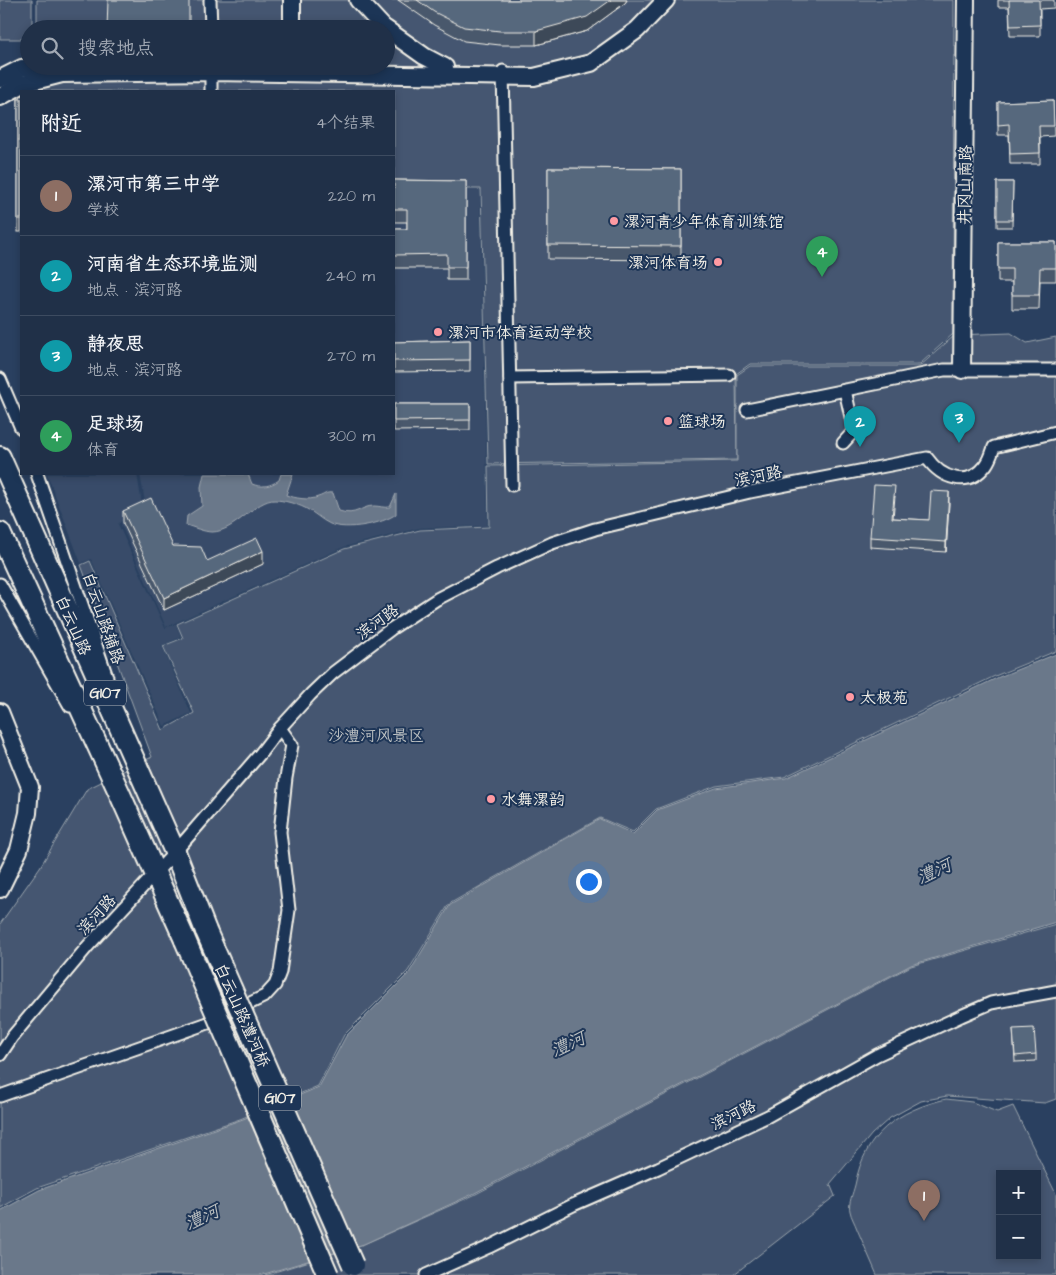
<!DOCTYPE html>
<html lang="zh">
<head>
<meta charset="utf-8">
<style>
	:root { --surface:#203048; --page:#2d3c52; --text:#f1f3f6; --muted:#a2a9b4; --line:#3d4b60; --accent:#e69b98 }
	body { margin:0; font-family:"Architects Daughter","LXGW WenKai TC",sans-serif; background:var(--page); color:var(--text) }
	.controls { position:absolute; right:15px; bottom:15px; display:grid; overflow:hidden; border-radius:0px; box-shadow:0 2px 8px #0003 }
	.controls button { width:45px; height:45px; display:grid; place-items:center; padding:0; border:0; border-bottom:1px solid var(--line); background:var(--surface); color:var(--text); font:25px sans-serif }
	.you { position:absolute; left:588px; top:881px; width:18px; height:18px; margin:-12px; border:4px solid #fff; border-radius:50%; background:#1a73e8; box-shadow:0 0 0 8px #1a73e833 }
	.badge { display:grid; place-items:center; width:32px; height:32px; border-radius:50%; background:var(--accent); color:#fff; font-size:16px; font-weight:700 }
	.pin { position:absolute; translate:-50% -41px; filter:drop-shadow(0 1px 2px #0008) }
	.pin::after { content:''; position:absolute; top:26px; width:18px; height:15px; background:inherit; clip-path:polygon(0 0,100% 0,50% 100%) }
	.list { margin:0; padding:0; list-style:none }
	h2 { display:flex; justify-content:space-between; align-items:center; height:65px; margin:0; padding:0 20px; font-size:21px }
	h2 small { font-size:16px; font-weight:400; color:var(--muted) }
	.list li { display:grid; grid-template-columns:32px 1fr auto; gap:15px; align-items:center; box-sizing:border-box; height:80px; padding:0 20px; border-top:1px solid var(--line) }
	.list b { display:block; font-size:19px; white-space:nowrap }
	.list p { margin:0; font-size:16px; white-space:nowrap; color:var(--muted) }
	.list em { font-size:16px; font-style:normal; color:var(--muted) }
	.icon { flex:none; width:28px; height:28px; fill:none; stroke:currentColor; stroke-width:2; stroke-linecap:round; stroke-linejoin:round }
	.map { position:relative; flex:none; width:1056px; height:1275px; overflow:hidden }
	.search { position:absolute; background:var(--surface); box-shadow:0 2px 8px #0003; left:20px; top:20px; width:375px; height:55px; display:flex; align-items:center; gap:12px; box-sizing:border-box; padding:0 18px; border-radius:28px; color:var(--muted); font-size:19px }
	.panel { position:absolute; background:var(--surface); box-shadow:0 2px 8px #0003; left:20px; top:90px; width:375px; height:385px; border-radius:0px }
	.map>svg:first-child { display:block }
</style>
</head>
<body>
<div class="map">
<svg width="1056" height="1275" viewBox="0 0 1056 1275">
	<rect width="100%" height="100%" fill="#2a4060"/>
	<filter id="ink" filterUnits="userSpaceOnUse"><feTurbulence type="fractalNoise" baseFrequency=".02" numOctaves="2"/><feDisplacementMap in="SourceGraphic" scale="10" xChannelSelector="R" yChannelSelector="G"/><feConvolveMatrix kernelMatrix="1 2 1 2 8 2 1 2 1" color-interpolation-filters="sRGB"/></filter>
	<g filter="url(#ink)">
		<g fill="#374c69">
			<polygon points="480,189 488,526 420,528 344,547 166,627 121,525 146,507 140,474 394,474 394,190"/>
			<polygon points="47,474 137,474 142,505 118,524 165,628 176,624 181,637 162,646 191,713 164,726 91,559 81,563"/>
		</g>
		<g fill="#445771" stroke="#9ca4ac" fill-rule="evenodd">
			<polygon points="0,0 32,0 32,29 29,29 29,39 0,39"/>
			<polygon points="37,0 954,0 953,334 920,364 750,364 736,374 737,460 488,464 481,189 394,189 394,91 37,91 37,66 386,66 386,29 37,29"/>
			<polygon points="1011,333 1027,343 1056,337 1056,651 995,676 784,777 716,786 656,809 633,832 600,818 449,904 408,971 344,1035 318,1086 240,1119 37,1188 0,1208 0,924 40,867 87,789 152,757 81,565 90,561 163,730 194,713 163,646 183,638 177,624 344,549 420,530 489,527 488,466 737,461 737,375 750,366 920,366 955,335"/>
			<polygon points="1056,924 1056,1099 1045,1103 947,1096 921,1101 890,1118 872,1134 830,1184 835,1196 733,1275 265,1275 364,1244 474,1195 911,966"/>
			<path d="M946,1099L972,1102L997,1112L1013,1106L1056,1194V1275H877C870,1260 864,1244 857,1229C855,1223 851,1217 850,1211C848,1204 853,1193 855,1185C865,1133 897,1111 946,1099ZM1000,1174H1037V1256H1000Z"/>
		</g>
		<g fill="#6a788a" stroke="#a1a8b0">
			<path d="M204,474H248L252,484C262,488 271,486 279,480L281,474H293L286,495C295,498 309,501 318,497C325,495 325,492 333,493L339,511C357,517 360,506 374,506C380,506 383,508 390,507L396,494V514C383,524 346,531 330,524C321,520 314,512 305,508C297,504 283,500 275,500C256,499 235,532 212,532C204,532 193,527 186,525L187,516L202,506L201,487Z"/>
			<polygon points="1056,654 1056,922 911,965 473,1194 364,1244 261,1275 0,1275 0,1211 39,1190 243,1119 319,1087 346,1036 409,973 450,905 600,819 633,834 657,810 716,788 786,778 999,677"/>
		</g>
		<g fill="none" stroke-linecap="round" stroke-linejoin="round">
			<defs>
				<g id="street">
					<polyline points="210,0 211,29"/>
					<polyline points="211,66 211,91"/>
					<polyline points="503,71 512,485"/>
					<polyline points="510,378 729,375"/>
					<polyline points="0,379 21,428"/>
					<polyline points="747,410 944,370 1056,370"/>
					<polyline points="843,443 854,431 845,390"/>
					<polyline points="37,474 107,677"/>
					<polyline points="0,584 70,706"/>
					<path d="M0,1055L12,1037L88,946L175,852L260,754L280,728L311,694L333,673L391,629L437,599L497,568L552,543L595,529L750,492L927,458C941,478 968,489 986,465C990,460 992,453 994,447L1056,432"/>
					<polyline points="0,1096 211,1022 265,996 275,985 280,972 289,910 280,832 286,778 292,745 280,728"/>
					<polyline points="426,1275 489,1247 573,1205 658,1168 768,1116 877,1055 961,1016 991,1003 1056,991"/>
				</g>
				<g id="secondary">
					<polyline points="358,0 385,29"/>
					<polyline points="292,29 292,0"/>
					<polyline points="386,29 424,56 445,67"/>
					<polyline points="0,79 22,68 37,66"/>
					<polyline points="0,97 23,84 62,74 211,72 534,77 591,63 637,30 666,0"/>
					<polyline points="962,370 966,0"/>
					<polyline points="0,712 30,787 28,813 19,850 0,889"/>
				</g>
				<g id="highway">
					<polyline points="0,457 175,852 206,931"/>
					<polyline points="0,533 119,792 185,940"/>
				</g>
			</defs>
			<use href="#street" stroke="#f4f1e8" stroke-width="15"/>
			<use href="#secondary" stroke="#f4f1e8" stroke-width="20"/>
			<use href="#highway" stroke="#f4f1e8" stroke-width="24"/>
			<use href="#street" stroke="#1d3557" stroke-width="11"/>
			<use href="#secondary" stroke="#1d3557" stroke-width="16"/>
			<use href="#highway" stroke="#1d3557" stroke-width="20"/>
			<defs>
				<g id="highway-bridge">
					<polyline points="206,931 353,1265"/>
					<polyline points="185,940 328,1275"/>
				</g>
			</defs>
			<use href="#highway-bridge" stroke="#f4f1e8" stroke-width="24" stroke-linecap="butt"/>
			<use href="#highway-bridge" stroke="#1d3557" stroke-width="20"/>
		</g>
		<g fill="#4a596c" stroke="#f4f1e8">
			<polygon points="398,0 627,0 625,3 587,31 536,45 500,45 464,41 434,25"/>
			<polygon points="998,0 1054,0 1054,8 1040,9 1040,36 1010,36 1009,7 998,7"/>
			<rect x="18" y="99" width="3" height="133"/>
			<polygon points="1053,100 1054,136 1040,137 1040,164 1010,164 1009,135 998,135 998,102"/>
			<polygon points="548,168 681,169 681,260 548,259"/>
			<polygon points="394,180 466,181 466,280 447,280 447,268 394,268 394,229 407,229 407,222 394,222"/>
			<polygon points="997,182 1013,182 1012,227 997,227"/>
			<polygon points="998,242 1056,242 1056,281 1040,281 1039,309 1012,309 1012,282 998,282"/>
			<polygon points="470,340 470,371 394,372 394,342"/>
			<polygon points="394,404 470,404 470,430 394,431"/>
			<polygon points="895,496 893,518 929,520 949,502 946,552 870,547 870,537"/>
			<polygon points="123,511 173,546 207,561 263,564 164,610 123,523"/>
			<polygon points="1013,1029 1036,1054 1036,1061 1015,1062"/>
		</g>
		<g fill="#3c4858" stroke="#f4f1e8">
			<polygon points="611,0 627,0 625,3 587,31 536,45 536,31"/>
			<polygon points="949,492 949,502 946,552 946,542"/>
			<polygon points="263,551 263,564 164,610 164,598"/>
		</g>
		<g fill="#56677d" stroke="#f4f1e8">
			<polygon points="108,0 189,0 189,29 107,29"/>
			<polygon points="417,0 611,0 587,17 536,31 500,31 464,27 434,12"/>
			<polygon points="1009,0 1039,0 1040,25 1010,26"/>
			<rect x="18" y="99" width="3" height="120"/>
			<polygon points="1053,100 1054,126 1039,126 1040,153 1010,154 1009,124 998,125 998,102"/>
			<polygon points="548,168 681,169 681,246 548,245"/>
			<polygon points="394,180 466,181 466,267 447,267 447,254 394,255 394,229 407,229 407,209 394,209"/>
			<polygon points="997,182 1013,182 1012,220 997,220"/>
			<polygon points="998,242 1056,242 1056,268 1040,268 1039,295 1012,295 1012,269 998,269"/>
			<polygon points="470,340 470,360 394,361 394,342"/>
			<polygon points="394,404 470,404 470,420 394,421"/>
			<polygon points="874,485 895,486 892,518 929,520 931,491 949,492 946,542 870,537"/>
			<polygon points="151,498 173,546 201,547 207,561 257,538 263,551 164,598 123,511"/>
			<polygon points="1034,1028 1036,1054 1015,1056 1013,1029"/>
		</g>
	</g>
	<g fill="#ff9aa2" stroke="#1d3557" stroke-width="2">
		<circle cx="614" cy="221" r="5"/>
		<circle cx="718" cy="262" r="5"/>
		<circle cx="438" cy="332" r="5"/>
		<circle cx="668" cy="421" r="5"/>
		<circle cx="850" cy="697" r="5"/>
		<circle cx="491" cy="799" r="5"/>
	</g>
	<g text-anchor="middle" stroke-width="4" stroke-linejoin="round" paint-order="stroke">
		<g fill="#1d3557" stroke="#b4b9bc" stroke-width="1">
			<rect x="84" y="680.5" width="42" height="25" rx="4"/>
			<rect x="259" y="1085.5" width="42" height="25" rx="4"/>
		</g>
		<g font-size="15" font-weight="bold" fill="#f4f1e8">
			<text x="105" y="698">G107</text>
			<text x="280" y="1103">G107</text>
		</g>
		<g font-size="16" fill="#f4f1e8" stroke="#1d3557">
			<text transform="translate(964 185) rotate(-89)" y="6">井冈山南路</text>
			<text transform="translate(758 475) rotate(-11)" y="6">滨河路</text>
			<text transform="translate(104 618) rotate(71)" y="6">白云山路辅路</text>
			<text transform="translate(377 621) rotate(-36)" y="6">滨河路</text>
			<text transform="translate(74 625) rotate(66)" y="6">白云山路</text>
			<text transform="translate(96 914) rotate(-47)" y="6">滨河路</text>
			<text transform="translate(243 1015) rotate(66)" y="6">白云山路澧河桥</text>
			<text transform="translate(733 1114) rotate(-26)" y="6">滨河路</text>
		</g>
		<g font-size="16" fill="#f4f1e8" stroke="#1d3557" text-anchor="start">
			<text x="624" y="227">漯河青少年体育训练馆</text>
			<text x="708" y="268" text-anchor="end">漯河体育场</text>
			<text x="448" y="338">漯河市体育运动学校</text>
			<text x="678" y="427">篮球场</text>
			<text x="860" y="703">太极苑</text>
			<text x="501" y="805">水舞漯韵</text>
		</g>
		<g font-size="16" fill="#bfc3c4" stroke="#1d3557">
			<text x="376" y="741">沙澧河风景区</text>
		</g>
		<g font-size="18" font-style="italic" fill="#bdc1c2" stroke="#1d3557">
			<text transform="translate(934 871) rotate(-25)" y="6">澧河</text>
			<text transform="translate(568 1044) rotate(-25)" y="6">澧河</text>
			<text transform="translate(202 1217) rotate(-25)" y="6">澧河</text>
		</g>
	</g>
</svg>
<div class="controls">
<button>+</button>
<button>−</button>
</div>
<div class="you"></div>
<div class="pin badge" style="left:924px;top:1221px;background:#8d6e63">1</div>
<div class="pin badge" style="left:860px;top:447px;background:#0f9aa8">2</div>
<div class="pin badge" style="left:959px;top:443px;background:#0f9aa8">3</div>
<div class="pin badge" style="left:822px;top:277px;background:#2e9e5b">4</div>
<div class="search"><svg class="icon" aria-label="search" viewBox="0 0 24 24"><circle cx="10" cy="10" r="6"/><path d="M15 15l6 6"/></svg>搜索地点</div>
<section class="panel">
<h2>附近<small>4个结果</small></h2>
<ul class="list">
<li><span class="badge" style="background:#8d6e63">1</span><div><b>漯河市第三中学</b><p>学校</p></div><em>220 m</em></li>
<li><span class="badge" style="background:#0f9aa8">2</span><div><b>河南省生态环境监测</b><p>地点 · 滨河路</p></div><em>240 m</em></li>
<li><span class="badge" style="background:#0f9aa8">3</span><div><b>静夜思</b><p>地点 · 滨河路</p></div><em>270 m</em></li>
<li><span class="badge" style="background:#2e9e5b">4</span><div><b>足球场</b><p>体育</p></div><em>300 m</em></li>
</ul>
</section>
</div>
</body>
</html>
